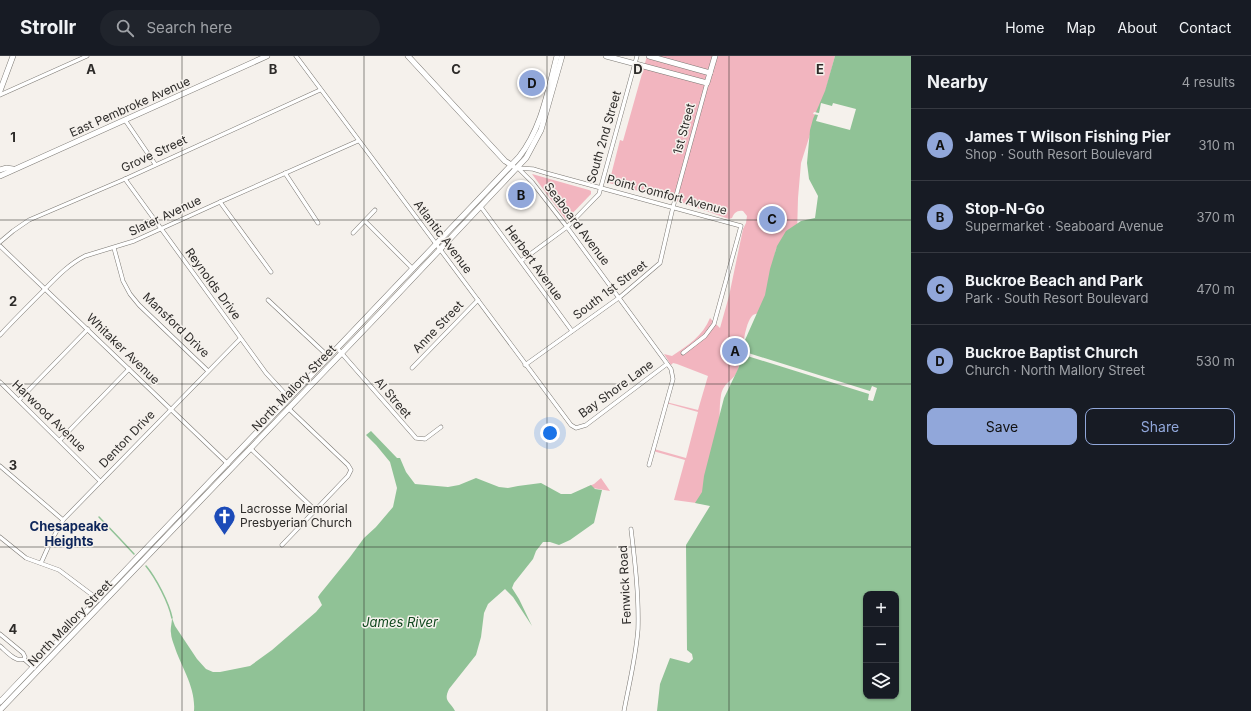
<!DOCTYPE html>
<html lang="en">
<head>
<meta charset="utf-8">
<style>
	:root { --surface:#171b24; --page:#20242c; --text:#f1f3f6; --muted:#9ea1a6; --line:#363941; --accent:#91a7da }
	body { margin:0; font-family:Inter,sans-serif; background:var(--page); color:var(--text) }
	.controls { position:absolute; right:12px; bottom:12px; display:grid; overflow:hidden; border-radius:8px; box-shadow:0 1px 3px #0004 }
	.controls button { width:36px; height:36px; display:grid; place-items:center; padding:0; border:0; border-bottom:1px solid var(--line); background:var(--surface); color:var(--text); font:20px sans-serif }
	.you { position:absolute; left:550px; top:377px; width:14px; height:14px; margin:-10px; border:3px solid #fff; border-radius:50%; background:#1a73e8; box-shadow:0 0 0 6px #1a73e833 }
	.badge { display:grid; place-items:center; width:26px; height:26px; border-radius:50%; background:var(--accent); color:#111; font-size:13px; font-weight:700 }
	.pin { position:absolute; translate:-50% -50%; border:2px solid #fff; box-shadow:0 1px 4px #0006 }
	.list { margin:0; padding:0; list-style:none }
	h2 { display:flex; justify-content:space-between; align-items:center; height:52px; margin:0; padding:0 16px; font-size:17px }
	h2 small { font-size:13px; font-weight:400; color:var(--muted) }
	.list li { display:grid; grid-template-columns:26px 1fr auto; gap:12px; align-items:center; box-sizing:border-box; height:72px; padding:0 16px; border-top:1px solid var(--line) }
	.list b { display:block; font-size:15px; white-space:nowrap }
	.list p { margin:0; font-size:13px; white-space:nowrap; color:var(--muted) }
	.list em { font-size:13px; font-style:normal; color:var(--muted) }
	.actions { display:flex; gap:8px; padding:12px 16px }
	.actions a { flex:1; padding:9px 0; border:1px solid var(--accent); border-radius:8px; text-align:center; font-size:14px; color:var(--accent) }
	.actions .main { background:var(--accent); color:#111 }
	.icon { flex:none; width:22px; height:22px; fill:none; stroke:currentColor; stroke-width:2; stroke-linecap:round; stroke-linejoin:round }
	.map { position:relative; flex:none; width:911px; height:655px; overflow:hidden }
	header { display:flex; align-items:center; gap:24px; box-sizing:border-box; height:56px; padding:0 20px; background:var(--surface); border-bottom:1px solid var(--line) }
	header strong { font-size:19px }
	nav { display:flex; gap:22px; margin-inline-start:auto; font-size:14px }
	.search { width:280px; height:36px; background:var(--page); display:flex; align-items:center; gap:10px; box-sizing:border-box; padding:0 14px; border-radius:22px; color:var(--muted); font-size:15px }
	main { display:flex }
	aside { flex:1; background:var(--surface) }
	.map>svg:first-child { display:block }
</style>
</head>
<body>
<header>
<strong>Strollr</strong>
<div class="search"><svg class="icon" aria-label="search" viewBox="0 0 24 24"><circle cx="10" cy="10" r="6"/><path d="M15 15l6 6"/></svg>Search here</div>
<nav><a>Home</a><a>Map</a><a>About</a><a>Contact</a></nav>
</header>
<main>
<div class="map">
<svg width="911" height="655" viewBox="0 0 911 655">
	<rect width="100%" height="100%" fill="#f5f1ec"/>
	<g fill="#f2b5bf">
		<path d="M647,0H835L822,48L813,69L801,107L798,142L797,178L780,187L776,193L762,258C759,258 756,257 753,259C744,266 742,302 738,314C733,326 724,325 721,339C719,351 720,364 719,376C718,401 713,425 711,449L674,444L685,404L653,395L654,393L686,402L698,356L666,347V346L698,354L708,320L677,308L673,307L671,309L664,298L672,300C688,289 703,280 710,262L720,272L729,240L743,173L746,167L747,160L743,155C737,154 734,157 732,162L729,163L683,147L609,127L620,84L623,85Z"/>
		<polygon points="532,118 589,134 591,135 591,138 566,164"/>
		<polygon points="601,422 610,435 587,431 594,428"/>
	</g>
	<g fill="#90c296" fill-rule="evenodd">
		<path d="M835,0H911V655H657L660,628L670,602L689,607L693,603L692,598L687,594L686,489L710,450L695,447L702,436L704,420L724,342L738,313L747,290L745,284L765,239L770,213L777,190L786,175L801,165L815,162L818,140L809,123L807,107L810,74L813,63L825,35ZM866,538H896V640H866Z"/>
		<path d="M371,375L397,402H400L406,416L415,428L448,431L459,429L476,422L499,431L508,432L518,430L541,427L561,438H571L591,429L595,433L602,434L594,467L570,484L559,489L550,486H543L536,495L533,503L514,527L512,532L519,543L532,570L513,541L505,533L488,548L484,557L481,581L476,599L449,633C443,646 450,645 455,655H194C196,631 181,611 174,589C173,586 171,581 171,577C170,573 172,567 172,562L175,570L197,603L206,613L213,616H220L250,610L272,594L316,556L322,549L318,541L320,538L350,501L364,482L376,471L393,451L397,432L390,406L376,389L366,379Z"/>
	</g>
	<g fill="#f5f1ec">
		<polygon points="821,47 832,50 833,47 856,53 850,74 816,65 818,59 813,58 814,56 819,57"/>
		<polygon points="742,295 870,335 872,330 877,332 873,345 868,344 869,338 741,298"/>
	</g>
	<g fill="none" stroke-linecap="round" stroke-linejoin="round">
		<g stroke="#90c296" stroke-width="1.5">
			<polyline points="99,461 120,483 134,498"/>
			<path d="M146,510C156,522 169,547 172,562"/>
		</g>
		<defs>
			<g id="street">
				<polyline points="296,0 571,369 576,372 586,369 667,308"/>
				<polyline points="0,39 87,0"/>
				<polyline points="125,64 155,108"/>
				<polyline points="517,112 533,113 546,117 741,170 714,268 705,280 683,297"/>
				<polyline points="518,112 532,126 567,171 671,313 673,323 649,409"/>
				<polyline points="285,117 318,167"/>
				<polyline points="125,123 266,317 289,342"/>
				<polyline points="220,146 271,216"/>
				<polyline points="481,151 572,275"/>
				<polyline points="365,165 413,213"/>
				<polyline points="353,177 375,154"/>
				<polyline points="0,186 13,175 29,164 125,123 320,34"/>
				<polyline points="0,190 228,408"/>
				<polyline points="114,192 123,225 130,238 139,249 208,315"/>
				<polyline points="521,205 567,171 599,138 637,0"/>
				<polyline points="268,244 329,301"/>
				<path d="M0,279C13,265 26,252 40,238C54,224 67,209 85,200L134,185L220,146L358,85"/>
				<polyline points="337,292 416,382 425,383 441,371"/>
				<polyline points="525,309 620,241 660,207 673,151 707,27"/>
				<polyline points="412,312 478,244"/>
				<polyline points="0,326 100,425"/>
				<polyline points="19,344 88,273"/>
				<polyline points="60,384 129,313"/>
				<polyline points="250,392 315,454"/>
				<polyline points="0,410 63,464"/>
				<polyline points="0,481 26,502 59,514 99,544"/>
				<polyline points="282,489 348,420 351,414 348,409 288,352"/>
				<polyline points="41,507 50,487 63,464 240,283"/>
				<polyline points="0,578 23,597 25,601 24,603 34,612"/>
				<path d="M0,590C6,595 16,607 24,603"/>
				<path d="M624,655C629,628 636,601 638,573C639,540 635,506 631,473"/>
			</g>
			<g id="secondary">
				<polyline points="408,0 505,105 513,110"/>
				<polyline points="606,0 707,27 715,0"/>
				<polyline points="649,0 710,17"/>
				<polyline points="0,35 13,0"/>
				<polyline points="0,114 6,112 13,113"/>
				<polyline points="0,120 267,0"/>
				<path d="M0,646L519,101C542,72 548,34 557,0"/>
				<polyline points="0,654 381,256 494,136 526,102 541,74 562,0"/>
			</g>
		</defs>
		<use href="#street" stroke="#7b7873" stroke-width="4.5"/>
		<use href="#secondary" stroke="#7b7873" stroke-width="6"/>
		<use href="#street" stroke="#fff" stroke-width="3.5"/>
		<use href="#secondary" stroke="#fff" stroke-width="5"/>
	</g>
	<path fill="none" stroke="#2d2b29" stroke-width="1" stroke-opacity="0.55" d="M182,0V655M364,0V655M547,0V655M729,0V655M0,164H911M0,328H911M0,491H911"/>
	<defs>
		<symbol id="church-pin" viewBox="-11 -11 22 30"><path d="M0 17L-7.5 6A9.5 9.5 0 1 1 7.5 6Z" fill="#1c4bb8" stroke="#f5f1ec"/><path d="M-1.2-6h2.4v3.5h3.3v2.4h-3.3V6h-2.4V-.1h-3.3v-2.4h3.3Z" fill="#fff"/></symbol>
	</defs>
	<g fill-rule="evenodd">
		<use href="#church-pin" x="212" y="448" width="25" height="34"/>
	</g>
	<g text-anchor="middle" stroke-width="3" stroke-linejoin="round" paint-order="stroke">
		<g font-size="12" fill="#2d2b29" stroke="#f5f1ec">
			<text transform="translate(130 51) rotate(-24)" y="4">East Pembroke Avenue</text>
			<text transform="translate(684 73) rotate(-75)" y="4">1st Street</text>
			<text transform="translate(604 81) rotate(-74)" y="4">South 2nd Street</text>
			<text transform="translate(154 98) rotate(-25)" y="4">Grove Street</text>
			<text transform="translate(667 139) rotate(15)" y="4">Point Comfort Avenue</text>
			<text transform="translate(165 160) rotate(-25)" y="4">Slater Avenue</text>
			<text transform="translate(577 168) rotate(53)" y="4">Seaboard Avenue</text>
			<text transform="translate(443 181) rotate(53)" y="4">Atlantic Avenue</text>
			<text transform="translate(534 207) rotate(54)" y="4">Herbert Avenue</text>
			<text transform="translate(213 228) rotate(54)" y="4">Reynolds Drive</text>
			<text transform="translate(610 234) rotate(-37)" y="4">South 1st Street</text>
			<text transform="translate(176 269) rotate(44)" y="4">Mansford Drive</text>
			<text transform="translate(438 271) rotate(-46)" y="4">Anne Street</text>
			<text transform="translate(123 293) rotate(44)" y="4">Whitaker Avenue</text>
			<text transform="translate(294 332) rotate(-46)" y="4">North Mallory Street</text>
			<text transform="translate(616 333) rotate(-36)" y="4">Bay Shore Lane</text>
			<text transform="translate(393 342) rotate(49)" y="4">Al Street</text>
			<text transform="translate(49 360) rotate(44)" y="4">Harwood Avenue</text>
			<text transform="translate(127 383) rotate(-46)" y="4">Denton Drive</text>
			<text transform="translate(625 529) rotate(-93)" y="4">Fenwick Road</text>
			<text transform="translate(70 567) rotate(-46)" y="4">North Mallory Street</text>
		</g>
		<g font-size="12" fill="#2d2b29" stroke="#f5f1ec" text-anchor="start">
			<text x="240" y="457">Lacrosse Memorial<tspan x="240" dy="14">Presbyerian Church</tspan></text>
		</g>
		<g font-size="13" font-weight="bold" fill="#0d255a" stroke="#f5f1ec">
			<text x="69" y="475">Chesapeake<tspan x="69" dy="15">Heights</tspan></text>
		</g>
		<g font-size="13" font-style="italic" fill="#11481e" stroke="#f5f1ec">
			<text x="400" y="571">James River</text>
		</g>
	</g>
	<g font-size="13" text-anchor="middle" font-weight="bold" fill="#2d2b29" stroke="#f5f1ec" stroke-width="3" stroke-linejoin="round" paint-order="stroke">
		<text x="91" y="18">A</text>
		<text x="273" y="18">B</text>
		<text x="456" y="18">C</text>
		<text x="638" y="18">D</text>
		<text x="820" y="18">E</text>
		<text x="13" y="86">1</text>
		<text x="13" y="250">2</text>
		<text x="13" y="414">3</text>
		<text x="13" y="578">4</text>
	</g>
</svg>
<div class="controls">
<button>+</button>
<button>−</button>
<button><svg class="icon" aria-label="layers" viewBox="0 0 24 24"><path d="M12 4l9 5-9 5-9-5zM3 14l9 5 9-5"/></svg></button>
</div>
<div class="you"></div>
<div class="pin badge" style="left:735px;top:295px">A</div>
<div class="pin badge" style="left:521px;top:139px">B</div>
<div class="pin badge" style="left:772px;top:163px">C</div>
<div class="pin badge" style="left:532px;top:27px">D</div>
</div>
<aside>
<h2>Nearby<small>4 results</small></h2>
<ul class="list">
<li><span class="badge">A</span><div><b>James T Wilson Fishing Pier</b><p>Shop · South Resort Boulevard</p></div><em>310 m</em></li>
<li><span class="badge">B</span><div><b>Stop-N-Go</b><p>Supermarket · Seaboard Avenue</p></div><em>370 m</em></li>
<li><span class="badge">C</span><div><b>Buckroe Beach and Park</b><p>Park · South Resort Boulevard</p></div><em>470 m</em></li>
<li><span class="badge">D</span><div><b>Buckroe Baptist Church</b><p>Church · North Mallory Street</p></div><em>530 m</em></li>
</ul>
<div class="actions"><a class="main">Save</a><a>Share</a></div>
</aside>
</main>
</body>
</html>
